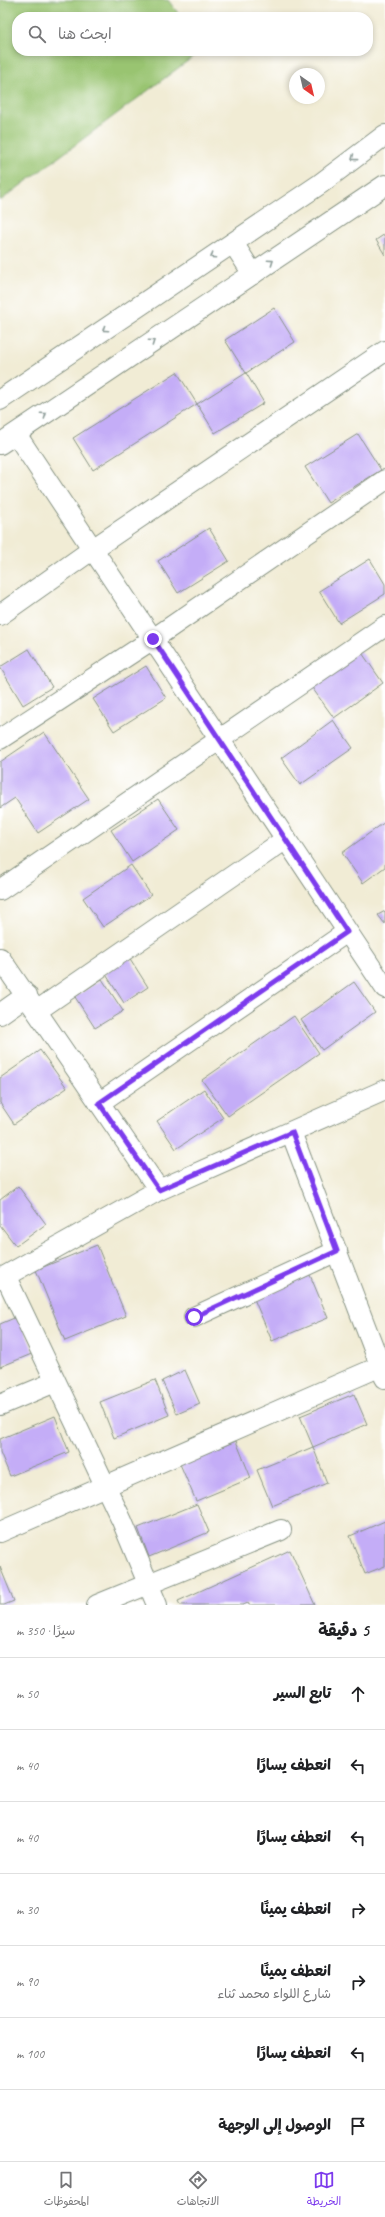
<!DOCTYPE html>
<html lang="ar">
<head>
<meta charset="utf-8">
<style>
	:root { --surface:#fff; --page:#f6f6f6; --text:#202124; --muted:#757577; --line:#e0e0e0; --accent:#7c3aed }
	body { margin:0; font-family:Caveat,"Playpen Sans Arabic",sans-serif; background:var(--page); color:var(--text); direction:rtl }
	.compass { position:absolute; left:289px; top:68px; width:36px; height:36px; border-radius:50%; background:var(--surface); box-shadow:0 2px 6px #0003; rotate:146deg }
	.stop { position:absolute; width:12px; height:12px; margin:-9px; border:3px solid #7c3aed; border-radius:50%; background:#fff }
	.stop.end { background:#7c3aed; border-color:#fff; box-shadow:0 1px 4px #0008 }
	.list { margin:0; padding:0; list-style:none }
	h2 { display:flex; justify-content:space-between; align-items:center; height:52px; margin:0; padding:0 16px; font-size:17px }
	h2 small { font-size:13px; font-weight:400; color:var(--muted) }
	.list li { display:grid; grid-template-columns:26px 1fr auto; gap:12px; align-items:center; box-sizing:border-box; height:72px; padding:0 16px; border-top:1px solid var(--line) }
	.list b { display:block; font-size:15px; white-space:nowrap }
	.list p { margin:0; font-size:13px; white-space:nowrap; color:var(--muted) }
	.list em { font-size:13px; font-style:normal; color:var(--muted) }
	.icon { flex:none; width:22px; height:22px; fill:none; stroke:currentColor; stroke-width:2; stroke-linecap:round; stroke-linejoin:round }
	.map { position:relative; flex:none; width:385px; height:1605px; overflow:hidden; direction:ltr }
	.search { position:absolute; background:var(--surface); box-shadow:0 2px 6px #0003; left:12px; right:12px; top:12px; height:44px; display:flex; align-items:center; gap:10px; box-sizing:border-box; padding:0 14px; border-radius:16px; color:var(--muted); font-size:15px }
	.sheet { height:556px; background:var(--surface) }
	nav { display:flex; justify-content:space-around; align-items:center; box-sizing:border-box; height:56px; border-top:1px solid var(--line); background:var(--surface); font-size:11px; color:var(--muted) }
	nav a { display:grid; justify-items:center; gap:2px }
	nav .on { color:var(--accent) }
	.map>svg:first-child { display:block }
</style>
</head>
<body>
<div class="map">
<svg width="385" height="1605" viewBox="0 0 385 1605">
	<rect width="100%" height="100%" fill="#fff"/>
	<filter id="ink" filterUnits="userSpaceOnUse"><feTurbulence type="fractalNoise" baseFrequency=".025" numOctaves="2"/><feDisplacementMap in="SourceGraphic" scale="8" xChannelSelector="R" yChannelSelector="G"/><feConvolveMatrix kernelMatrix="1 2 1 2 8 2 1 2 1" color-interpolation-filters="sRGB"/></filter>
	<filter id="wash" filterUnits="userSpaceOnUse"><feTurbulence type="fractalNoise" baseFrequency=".012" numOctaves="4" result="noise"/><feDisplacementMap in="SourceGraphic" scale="16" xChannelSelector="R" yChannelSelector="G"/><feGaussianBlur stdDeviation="0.9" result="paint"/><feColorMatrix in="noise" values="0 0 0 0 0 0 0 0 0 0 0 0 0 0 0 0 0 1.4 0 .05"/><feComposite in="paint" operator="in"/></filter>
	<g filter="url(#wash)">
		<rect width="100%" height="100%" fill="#f1ecd5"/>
		<polygon fill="#99c471" stroke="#5c8052" points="0,0 168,0 181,17 17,17 17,51 201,51 0,201"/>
		<g id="blocks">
			<g fill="#c4adf7">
				<polygon points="385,234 385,255 376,240"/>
				<polygon points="274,308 295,342 246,373 225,340"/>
				<polygon points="177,372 197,404 93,470 73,438"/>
				<polygon points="246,373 264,403 215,433 197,404"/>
				<polygon points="358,434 381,470 328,503 305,467"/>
				<polygon points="209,528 229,561 178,593 158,561"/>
				<polygon points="370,559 385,584 385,594 339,623 319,591"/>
				<polygon points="29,649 52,687 23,705 0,667"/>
				<polygon points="360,650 383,683 334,718 310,685"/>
				<polygon points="146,666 166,698 114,731 93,699"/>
				<polygon points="333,720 353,748 300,785 281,758"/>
				<polygon points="44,732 89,799 38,833 15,798 0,808 0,762"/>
				<polygon points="158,799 179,830 132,862 111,830"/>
				<polygon points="385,822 385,867 363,883 342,853"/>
				<polygon points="131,865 151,895 103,927 83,898"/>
				<polygon points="385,911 385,924 378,915"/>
				<polygon points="129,957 148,987 124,1003 105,973"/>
				<polygon points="102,979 123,1011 95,1028 75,997"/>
				<polygon points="354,982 375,1012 322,1050 301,1020"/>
				<polygon points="294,1016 319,1053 228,1116 202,1080"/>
				<polygon points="40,1050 67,1088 14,1124 0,1103 0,1078"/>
				<polygon points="204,1089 223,1118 176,1149 157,1121"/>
				<polygon points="18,1186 46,1224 16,1246 0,1225 0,1200"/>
				<polygon points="97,1245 126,1316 65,1341 36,1270"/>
				<polygon points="310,1275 328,1318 272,1341 254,1299"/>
				<polygon points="19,1316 34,1353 0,1367 0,1324"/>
				<polygon points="185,1370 200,1404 177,1414 162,1381"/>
				<polygon points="155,1380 169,1415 114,1438 100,1402"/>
				<polygon points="354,1394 367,1424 313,1447 327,1483 272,1506 257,1470 313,1447 300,1416"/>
				<polygon points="55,1416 69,1452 10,1476 0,1452 0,1439"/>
				<polygon points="236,1441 251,1478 196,1501 180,1464"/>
				<polygon points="197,1504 209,1532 149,1557 138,1528"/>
				<polygon points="385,1521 385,1566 365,1574 350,1536"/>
				<polygon points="290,1550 315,1605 249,1605 248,1603 243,1605 180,1605 178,1601"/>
				<polygon points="0,1567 14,1601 4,1605 0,1605"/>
			</g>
		</g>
	</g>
	<g filter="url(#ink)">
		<use href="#blocks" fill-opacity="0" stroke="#889484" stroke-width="1"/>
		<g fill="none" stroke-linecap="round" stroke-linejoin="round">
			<defs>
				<g id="street">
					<polyline points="233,243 253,274"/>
					<polyline points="0,400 320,184 385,135"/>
					<polyline points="16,434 385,988"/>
					<polyline points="0,444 385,185"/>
					<polyline points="0,615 93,549 385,351"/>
					<polyline points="0,739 153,639 385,480"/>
					<polyline points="0,890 385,626"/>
					<polyline points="0,958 159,1190"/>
					<polyline points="38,1010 286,839"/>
					<polyline points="0,1014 27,995"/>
					<polyline points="99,1103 347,932"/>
					<polyline points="291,1132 385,1378"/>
					<polyline points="6,1277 122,1521 157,1605"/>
					<polyline points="0,1279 159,1190 385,1090"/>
					<polyline points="194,1317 337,1251"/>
					<polyline points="0,1405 55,1382"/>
					<polyline points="0,1532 381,1366"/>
					<polyline points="97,1605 281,1530"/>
				</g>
			</defs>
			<use href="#street" stroke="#889484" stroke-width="22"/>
			<use href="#street" stroke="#fff" stroke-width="20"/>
		</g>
		<defs><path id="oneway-chevron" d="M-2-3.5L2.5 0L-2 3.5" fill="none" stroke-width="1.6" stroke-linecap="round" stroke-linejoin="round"/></defs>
		<g stroke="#8f9e9a">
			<use href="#oneway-chevron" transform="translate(354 158) rotate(143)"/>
			<use href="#oneway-chevron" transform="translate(213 256) rotate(146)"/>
			<use href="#oneway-chevron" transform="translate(271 262) rotate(-34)"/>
			<use href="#oneway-chevron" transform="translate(105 329) rotate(146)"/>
			<use href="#oneway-chevron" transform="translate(152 342) rotate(-34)"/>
			<use href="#oneway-chevron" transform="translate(44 415) rotate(-34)"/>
		</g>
	</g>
	<g fill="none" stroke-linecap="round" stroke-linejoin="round" filter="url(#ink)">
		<polyline stroke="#7c3aed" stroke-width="5" points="153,639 347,932 99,1103 159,1190 292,1132 337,1251 194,1317"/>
	</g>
</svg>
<svg class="compass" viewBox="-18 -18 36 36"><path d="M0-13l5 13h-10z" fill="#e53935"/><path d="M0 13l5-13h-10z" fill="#757577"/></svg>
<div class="stop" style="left:194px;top:1317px"></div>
<div class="stop end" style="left:153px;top:639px"></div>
<div class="search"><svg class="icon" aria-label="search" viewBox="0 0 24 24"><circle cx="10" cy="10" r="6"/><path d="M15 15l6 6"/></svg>ابحث هنا</div>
</div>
<section class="sheet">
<h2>5 دقيقة<small>سيرًا · 350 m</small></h2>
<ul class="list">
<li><svg class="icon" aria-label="ahead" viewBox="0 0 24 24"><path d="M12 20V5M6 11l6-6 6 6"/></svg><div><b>تابع السير</b></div><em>50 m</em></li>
<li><svg class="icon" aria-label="left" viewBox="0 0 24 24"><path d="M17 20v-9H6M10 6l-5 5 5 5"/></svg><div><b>انعطف يسارًا</b></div><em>40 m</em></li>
<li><svg class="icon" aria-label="left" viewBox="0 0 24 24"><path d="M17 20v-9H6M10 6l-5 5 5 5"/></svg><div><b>انعطف يسارًا</b></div><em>40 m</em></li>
<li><svg class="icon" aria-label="right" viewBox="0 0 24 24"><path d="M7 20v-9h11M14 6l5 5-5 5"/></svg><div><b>انعطف يمينًا</b></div><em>30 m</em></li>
<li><svg class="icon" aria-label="right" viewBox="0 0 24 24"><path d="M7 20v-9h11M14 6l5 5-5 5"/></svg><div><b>انعطف يمينًا</b><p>شارع اللواء محمد ثناء</p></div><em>90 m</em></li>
<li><svg class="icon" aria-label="left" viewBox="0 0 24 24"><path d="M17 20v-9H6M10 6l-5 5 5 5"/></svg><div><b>انعطف يسارًا</b></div><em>100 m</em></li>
<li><svg class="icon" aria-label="arrive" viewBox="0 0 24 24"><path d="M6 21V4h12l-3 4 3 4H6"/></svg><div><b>الوصول إلى الوجهة</b></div></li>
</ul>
</section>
<nav>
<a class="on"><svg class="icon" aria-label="map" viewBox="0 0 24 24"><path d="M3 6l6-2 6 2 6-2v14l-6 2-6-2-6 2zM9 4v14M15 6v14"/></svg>الخريطة</a>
<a><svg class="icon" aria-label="directions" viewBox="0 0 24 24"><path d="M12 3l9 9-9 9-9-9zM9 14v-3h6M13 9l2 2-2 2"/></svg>الاتجاهات</a>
<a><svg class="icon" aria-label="saved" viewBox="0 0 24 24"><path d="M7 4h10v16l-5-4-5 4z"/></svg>المحفوظات</a>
</nav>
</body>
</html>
